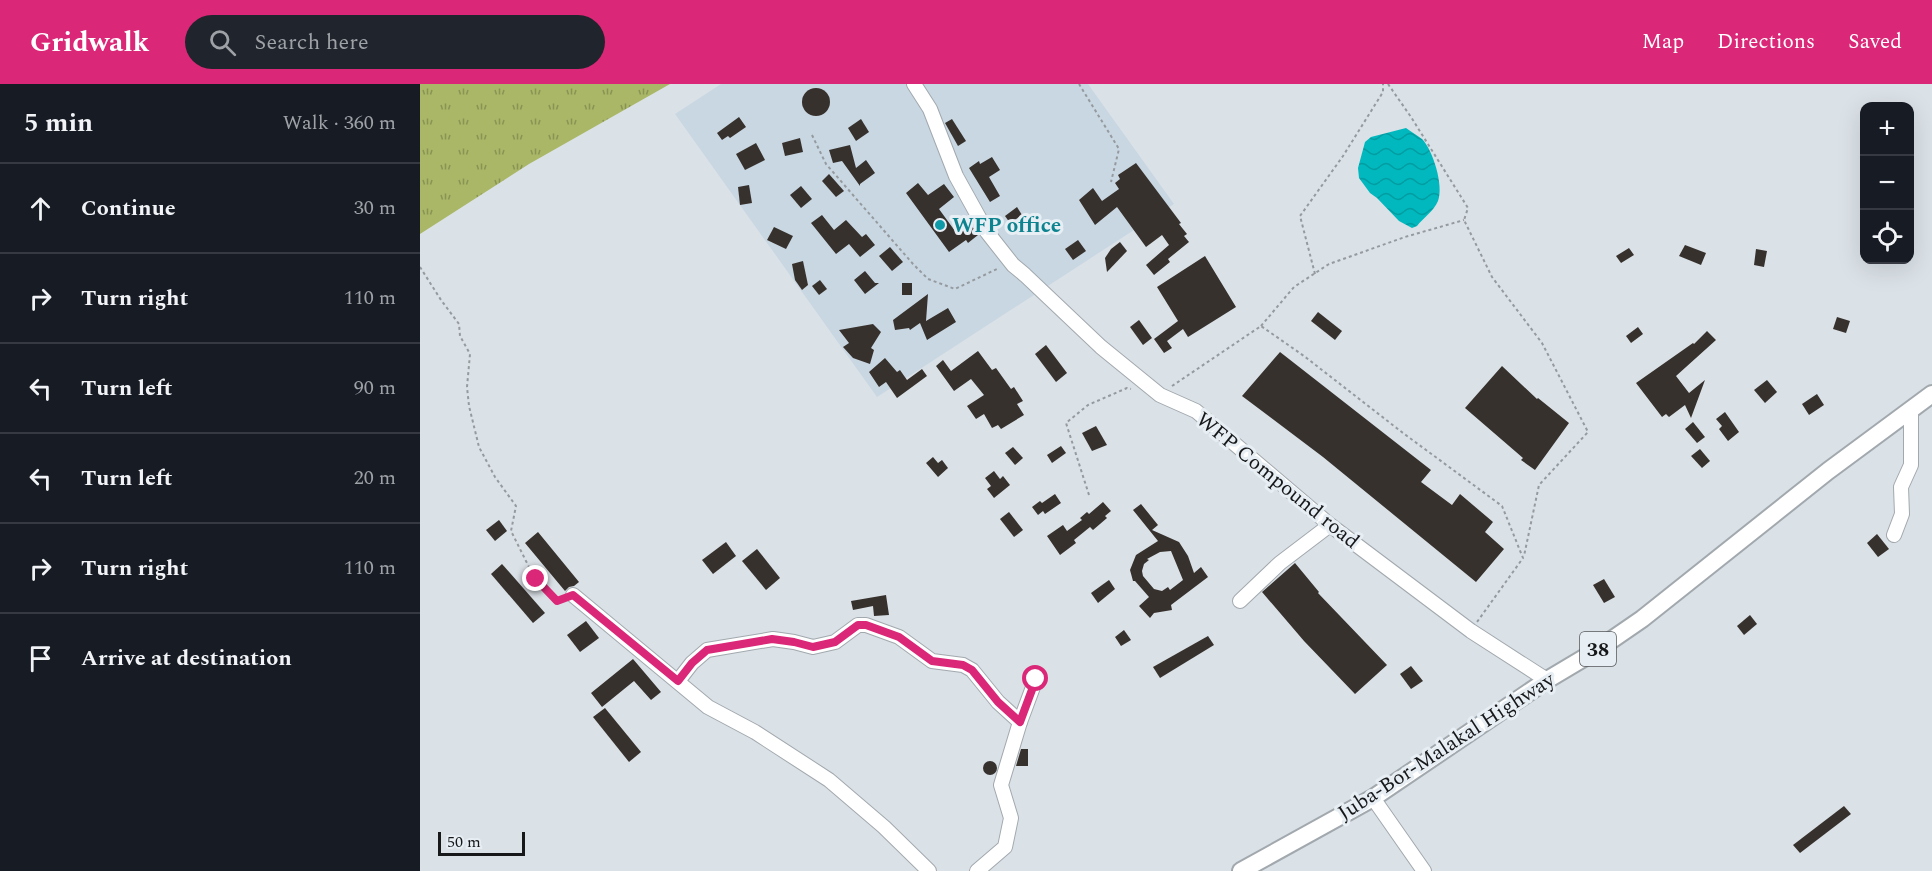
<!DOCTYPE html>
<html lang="en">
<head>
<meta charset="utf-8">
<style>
	:root { --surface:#171b24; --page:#20242c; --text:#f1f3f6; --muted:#9ea1a6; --line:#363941; --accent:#db2777 }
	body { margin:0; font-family:Spectral,serif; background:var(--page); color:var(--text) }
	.controls { position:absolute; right:18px; top:18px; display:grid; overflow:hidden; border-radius:12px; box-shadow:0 6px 24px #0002 }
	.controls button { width:54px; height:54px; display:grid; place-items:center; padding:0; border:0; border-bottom:2px solid var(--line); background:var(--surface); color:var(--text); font:30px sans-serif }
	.scale { position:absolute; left:18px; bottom:15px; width:87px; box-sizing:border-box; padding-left:6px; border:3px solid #16181a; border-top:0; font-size:16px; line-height:21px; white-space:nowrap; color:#16181a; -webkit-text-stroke:4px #e7eef4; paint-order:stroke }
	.stop { position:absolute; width:18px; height:18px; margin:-14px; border:4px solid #db2777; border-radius:50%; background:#fff }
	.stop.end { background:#db2777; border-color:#fff; box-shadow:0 2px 6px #0008 }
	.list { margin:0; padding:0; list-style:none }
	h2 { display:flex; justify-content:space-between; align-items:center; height:78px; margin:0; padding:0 24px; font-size:26px }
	h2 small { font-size:20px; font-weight:400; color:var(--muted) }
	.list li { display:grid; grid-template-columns:39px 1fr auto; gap:18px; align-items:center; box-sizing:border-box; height:90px; padding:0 24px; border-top:2px solid var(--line) }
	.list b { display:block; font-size:22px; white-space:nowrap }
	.list em { font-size:20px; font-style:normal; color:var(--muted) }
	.icon { flex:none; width:33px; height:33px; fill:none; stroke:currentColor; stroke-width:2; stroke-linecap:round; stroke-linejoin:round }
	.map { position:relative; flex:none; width:1512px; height:787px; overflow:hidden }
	header { display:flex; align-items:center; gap:36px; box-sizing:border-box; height:84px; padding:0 30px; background:var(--accent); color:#fff }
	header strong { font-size:28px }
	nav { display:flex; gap:33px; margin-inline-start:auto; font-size:21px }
	.search { width:420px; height:54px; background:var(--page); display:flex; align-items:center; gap:15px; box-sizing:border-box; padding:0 21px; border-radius:33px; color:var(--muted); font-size:22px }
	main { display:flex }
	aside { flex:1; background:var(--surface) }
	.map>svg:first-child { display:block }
</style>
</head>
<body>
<header>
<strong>Gridwalk</strong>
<div class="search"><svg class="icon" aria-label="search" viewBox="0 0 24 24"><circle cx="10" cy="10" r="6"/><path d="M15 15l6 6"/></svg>Search here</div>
<nav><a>Map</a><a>Directions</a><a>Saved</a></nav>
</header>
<main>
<aside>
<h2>5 min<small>Walk · 360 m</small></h2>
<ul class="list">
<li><svg class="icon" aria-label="ahead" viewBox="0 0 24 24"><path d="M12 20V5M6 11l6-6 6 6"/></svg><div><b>Continue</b></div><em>30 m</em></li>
<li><svg class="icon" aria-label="right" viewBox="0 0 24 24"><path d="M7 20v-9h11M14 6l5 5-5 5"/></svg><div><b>Turn right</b></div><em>110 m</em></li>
<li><svg class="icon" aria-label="left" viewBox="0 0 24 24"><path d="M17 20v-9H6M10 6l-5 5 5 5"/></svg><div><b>Turn left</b></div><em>90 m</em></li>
<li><svg class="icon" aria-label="left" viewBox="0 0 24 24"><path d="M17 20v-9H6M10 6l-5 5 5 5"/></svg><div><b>Turn left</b></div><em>20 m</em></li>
<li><svg class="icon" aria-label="right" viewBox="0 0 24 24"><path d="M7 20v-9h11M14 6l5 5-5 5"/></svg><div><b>Turn right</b></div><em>110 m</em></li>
<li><svg class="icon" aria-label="arrive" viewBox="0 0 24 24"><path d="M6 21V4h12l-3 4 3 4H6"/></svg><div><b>Arrive at destination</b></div></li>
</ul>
</aside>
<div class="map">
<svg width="1512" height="787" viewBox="0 0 1512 787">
	<defs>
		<pattern id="grass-tufts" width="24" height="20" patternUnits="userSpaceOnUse" patternTransform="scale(1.5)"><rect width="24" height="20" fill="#a9b767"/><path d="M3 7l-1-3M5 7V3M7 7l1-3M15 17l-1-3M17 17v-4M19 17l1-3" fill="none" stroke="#899454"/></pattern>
		<pattern id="water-waves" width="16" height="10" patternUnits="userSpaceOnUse" patternTransform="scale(1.5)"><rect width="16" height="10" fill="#00b8bd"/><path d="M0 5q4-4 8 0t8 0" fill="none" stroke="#019da2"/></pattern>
	</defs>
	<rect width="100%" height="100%" fill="#dae1e7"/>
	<polygon fill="#c9d7e2" points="301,0 668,0 754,120 457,313 255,30"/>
	<polygon fill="url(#grass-tufts)" points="0,0 250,0 109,80 0,150"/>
	<path fill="url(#water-waves)" d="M986,44C991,48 997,51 1002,55C1013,66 1024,102 1018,117C1014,127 1003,134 997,142L992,144L979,137L957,114L950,109L939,94L938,84L945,58L951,53Z"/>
	<g fill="#37312d" fill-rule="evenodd">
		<circle cx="396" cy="18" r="14"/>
		<polygon points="319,33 326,43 310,54 308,52 302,56 297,49"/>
		<polygon points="441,35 449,48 436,57 428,44"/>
		<polygon points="532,35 546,57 538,62 525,39"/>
		<polygon points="380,54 383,68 365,72 362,59"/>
		<polygon points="336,59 345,76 325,86 316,70"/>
		<polygon points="430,61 436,84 446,76 455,89 440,100 440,102 422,77 413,79 409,66"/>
		<polygon points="572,73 580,86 569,93 580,112 570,118 549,84 559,77 560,80"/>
		<polygon points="716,79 761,139 759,140 767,150 764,152 769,158 748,175 750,178 734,191 726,181 749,161 742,151 726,163 697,123 675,141 659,116 673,104 682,117 699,105 695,99 700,95 698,91"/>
		<polygon points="409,90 424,107 416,113 402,97"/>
		<polygon points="498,99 508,111 524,100 534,113 519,125 535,147 549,138 558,151 548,159 546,156 529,168 486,109"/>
		<polygon points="329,101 332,119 320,121 318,103"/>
		<polygon points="381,102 392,115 381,124 370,111"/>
		<polygon points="597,123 602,131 590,139 585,132"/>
		<polygon points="402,131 414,146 426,136 442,153 446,150 455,161 440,173 429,160 416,170 391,139"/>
		<polygon points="354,143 373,152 366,165 347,156"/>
		<polygon points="658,156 666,167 653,176 645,165"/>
		<polygon points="700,158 707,167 687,188 685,174 691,165"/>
		<polygon points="1265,161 1286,169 1281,181 1259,172"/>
		<polygon points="470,163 483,178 472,187 459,172"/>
		<polygon points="1209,164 1214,171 1201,179 1196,172"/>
		<polygon points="1336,165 1347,167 1344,183 1334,181"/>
		<polygon points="785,172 816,223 768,253 763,245 747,257 752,264 744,269 734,255 758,237 737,203"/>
		<polygon points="383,177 388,201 382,206 375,196 372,180"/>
		<polygon points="445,187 455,199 459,199 445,210 434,196"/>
		<polygon points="400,196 407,205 399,211 392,202"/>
		<rect x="482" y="199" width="10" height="12"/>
		<polygon points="508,210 506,237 528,224 536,238 507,256 500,239 490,246 489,244 475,246 473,236"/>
		<polygon points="898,228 922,247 915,256 891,237"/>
		<polygon points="1417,233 1430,237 1426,249 1413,245"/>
		<polygon points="719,236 732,254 723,261 710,243"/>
		<polygon points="453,240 461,248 451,264 454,266 450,280 433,274 423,263 429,259 419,246"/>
		<polygon points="1218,243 1223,250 1211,259 1206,252"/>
		<polygon points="1287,247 1296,256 1256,292 1269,309 1285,296 1271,334 1265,321 1249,333 1246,330 1242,333 1216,299 1273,259 1274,260"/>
		<polygon points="626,261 647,289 636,298 615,270"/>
		<polygon points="558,267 572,286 576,284 591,305 594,303 603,317 597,320 604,331 581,345 578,341 572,344 564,330 556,335 547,322 564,311 551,295 534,307 516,282 523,276 531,287"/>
		<polygon points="860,268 1011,386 1001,398 1032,421 1040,410 1073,438 1065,448 1084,465 1056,498 903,373 822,312"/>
		<polygon points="465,274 477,288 480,286 487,296 502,285 507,292 477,314 466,298 459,303 449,288"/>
		<polygon points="1082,282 1117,315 1118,314 1149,339 1115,386 1101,376 1103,374 1045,324"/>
		<polygon points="1347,296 1357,308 1345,319 1334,306"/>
		<polygon points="1397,310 1404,321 1389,331 1382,320"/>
		<polygon points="1305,328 1319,348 1308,357 1299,345 1302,342 1296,335"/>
		<polygon points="1273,338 1285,353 1277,359 1265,345"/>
		<polygon points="676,342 687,361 672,367 662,349"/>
		<polygon points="641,362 646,369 632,379 627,371"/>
		<polygon points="593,363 603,374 595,381 585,369"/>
		<polygon points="1280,365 1290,377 1282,384 1271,372"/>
		<polygon points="513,373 518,379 522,376 528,384 518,393 506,379"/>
		<polygon points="574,387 580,395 583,392 590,401 574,414 567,405 571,402 565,394"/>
		<polygon points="635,410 641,419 625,430 623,427 618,431 612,423 620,417 622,419"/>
		<polygon points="683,418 691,427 685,432 687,434 673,446 670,443 654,456 656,459 640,471 627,452 643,441 647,447 662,436 660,434 667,428 669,430"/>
		<path d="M721,420L738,441L732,446L759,458L768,472L774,489L781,483L788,493L751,521L752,526L734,529L730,534L719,522L729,513L715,497H713L710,486L716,471L738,457L713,426ZM751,467L763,496L750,506L748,503L742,507L734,505L723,492L722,487L724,480L729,476L727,475L740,468Z"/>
		<polygon points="589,428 603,446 594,453 580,435"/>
		<polygon points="79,436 87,447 75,457 66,446"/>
		<polygon points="118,448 159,498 154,502 149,503 145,507 105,459"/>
		<polygon points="1457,450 1469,465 1458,473 1447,459"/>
		<polygon points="306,458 316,472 293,490 282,476"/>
		<polygon points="337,465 360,494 346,506 322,477"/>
		<polygon points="875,479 899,508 898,509 967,581 935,610 884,557 842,508"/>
		<polygon points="82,480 125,529 113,539 71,490"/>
		<polygon points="1184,495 1195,513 1184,519 1173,501"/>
		<polygon points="689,496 695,505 678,519 671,509"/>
		<polygon points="466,511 469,531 454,532 453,522 433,526 431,517"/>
		<polygon points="1330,531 1337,540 1324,551 1317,542"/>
		<polygon points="166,537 179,554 160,568 147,551"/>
		<polygon points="704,546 711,556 701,562 695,553"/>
		<polygon points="788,552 794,561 740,594 733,583"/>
		<polygon points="213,575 241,608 231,616 214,597 182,623 171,609"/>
		<polygon points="991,582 1003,597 991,605 980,590"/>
		<polygon points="185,624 221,668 209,678 173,633"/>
		<polygon points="601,665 608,665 608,682 596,682"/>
		<circle cx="570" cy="684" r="7"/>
		<polygon points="1424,722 1431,730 1380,769 1373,761"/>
	</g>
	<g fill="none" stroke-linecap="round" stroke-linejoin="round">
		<defs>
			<g id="minor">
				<polyline points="494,0 510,25 536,92 567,148 593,181 605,191 681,263 740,311 776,327 910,441 1051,547 1127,596"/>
				<polyline points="1474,451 1482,430 1481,403 1491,381 1491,327"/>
				<polyline points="153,511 288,623 335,648 409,696 464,743 509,787"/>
				<polyline points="820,517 860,479 910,441"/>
				<polyline points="258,597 272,579 287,566 353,555 374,558 393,563 415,558 438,541 446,541 479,553 512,577 543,581 552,586 578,618 600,638"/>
				<polyline points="953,714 1004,787"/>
				<polyline points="557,787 585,763 591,734 581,701 600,638 616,595"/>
			</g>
			<polyline id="major" points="821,787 953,714 1127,596 1174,568 1222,535 1408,387 1512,310"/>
		</defs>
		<use href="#minor" stroke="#a2a9ae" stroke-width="16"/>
		<use href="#major" stroke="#a2a9ae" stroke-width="20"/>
		<g stroke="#959a9f" stroke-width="2" stroke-dasharray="3 3" stroke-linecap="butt">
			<polyline points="659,0 699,65 691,98"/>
			<polyline points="968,0 991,33 1048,124 1044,136 1072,193 1122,259 1168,348 1119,401 1104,472"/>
			<polyline points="392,51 406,80 493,180 508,195 535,205 579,184"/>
			<polyline points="0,183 21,216 39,240 40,252 50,270 47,303 49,322 59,363 75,393 96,422 91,447 115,495 137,517 143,515"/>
			<polyline points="895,190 880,132 923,72 963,8 963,0"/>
			<polyline points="841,242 874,203 909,180 985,153 1044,136"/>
			<polyline points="752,302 841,242 884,272 983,349 1082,422 1103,474 1057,538"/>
			<polyline points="669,411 646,339 668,321 707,304 711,305"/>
		</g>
		<use href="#minor" stroke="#fff" stroke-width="14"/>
		<use href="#major" stroke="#fff" stroke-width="16"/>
	</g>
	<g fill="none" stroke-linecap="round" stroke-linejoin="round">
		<polyline stroke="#db2777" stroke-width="8" points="116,495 137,517 153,511 258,597 272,579 287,566 352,555 374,558 393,563 415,558 438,541 446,541 479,553 512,577 543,581 552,586 578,618 600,638 616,595"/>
	</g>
	<circle fill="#0f9aa8" stroke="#e7eef4" stroke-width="2" cx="520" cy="141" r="6"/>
	<g text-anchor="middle" stroke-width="6" stroke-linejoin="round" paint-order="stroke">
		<rect fill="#e7eef4" stroke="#55585b" stroke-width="1.5" x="1160" y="548" width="36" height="34" rx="4.5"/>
		<g font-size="20" font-weight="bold" fill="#16181a">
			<text x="1178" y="572">38</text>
		</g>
		<g font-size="21" font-weight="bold" fill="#0d838f" stroke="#e7eef4" text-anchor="start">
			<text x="532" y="148">WFP office</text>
		</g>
		<g font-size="21" fill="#16181a" stroke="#e7eef4">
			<text transform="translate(858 396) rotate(39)" y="7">WFP Compound road</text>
			<text transform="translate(1026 662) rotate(-33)" y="7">Juba-Bor-Malakal Highway</text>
		</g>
	</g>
</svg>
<div class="controls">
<button>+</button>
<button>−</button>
<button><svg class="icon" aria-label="locate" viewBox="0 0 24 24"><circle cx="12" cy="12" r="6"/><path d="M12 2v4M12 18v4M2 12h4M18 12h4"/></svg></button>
</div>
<div class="scale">50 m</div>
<div class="stop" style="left:616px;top:595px"></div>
<div class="stop end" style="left:116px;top:495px"></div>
</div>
</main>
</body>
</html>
